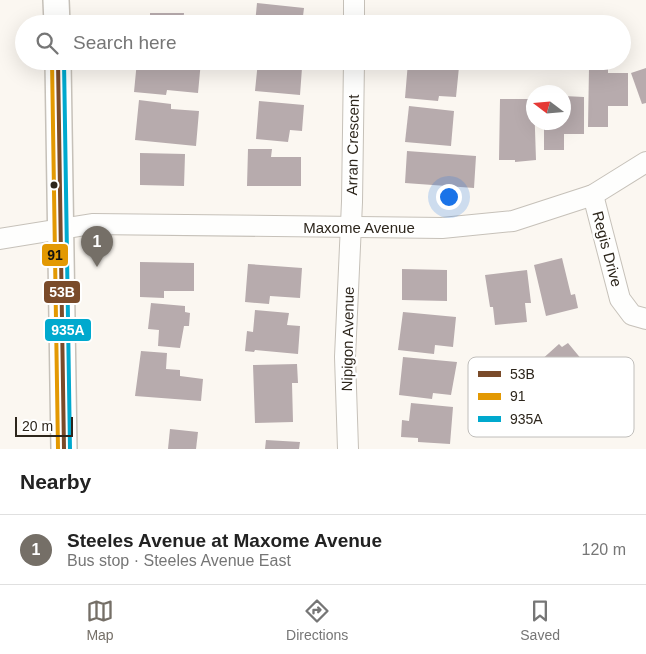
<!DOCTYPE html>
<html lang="en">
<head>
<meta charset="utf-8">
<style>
	:root { --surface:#fff; --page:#f2f2f2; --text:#222; --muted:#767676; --line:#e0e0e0; --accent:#756f67 }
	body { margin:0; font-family:Helvetica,sans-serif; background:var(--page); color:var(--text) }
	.compass { position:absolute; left:526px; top:85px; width:45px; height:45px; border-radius:50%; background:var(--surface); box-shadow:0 5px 20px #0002; rotate:286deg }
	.scale { position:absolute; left:15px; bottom:12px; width:58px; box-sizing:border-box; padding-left:5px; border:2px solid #2d261c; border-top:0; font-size:14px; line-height:18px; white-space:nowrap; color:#2d261c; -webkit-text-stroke:4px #fff; paint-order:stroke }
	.you { position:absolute; left:448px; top:196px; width:18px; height:18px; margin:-12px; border:4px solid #fff; border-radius:50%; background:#1a73e8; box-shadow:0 0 0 8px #1a73e833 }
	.badge { display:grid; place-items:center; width:32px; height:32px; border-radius:50%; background:var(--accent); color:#fff; font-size:16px; font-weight:700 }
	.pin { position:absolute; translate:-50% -41px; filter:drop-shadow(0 1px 2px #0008) }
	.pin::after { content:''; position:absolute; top:26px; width:18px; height:15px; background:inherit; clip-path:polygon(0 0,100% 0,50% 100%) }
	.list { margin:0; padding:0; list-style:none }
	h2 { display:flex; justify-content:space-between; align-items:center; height:65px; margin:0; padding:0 20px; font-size:21px }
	h2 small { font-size:16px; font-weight:400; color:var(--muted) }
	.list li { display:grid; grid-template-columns:32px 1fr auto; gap:15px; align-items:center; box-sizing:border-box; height:70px; padding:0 20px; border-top:1px solid var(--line) }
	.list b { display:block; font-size:19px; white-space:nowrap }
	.list p { margin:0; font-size:16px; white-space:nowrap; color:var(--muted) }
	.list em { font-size:16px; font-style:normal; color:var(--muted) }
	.icon { flex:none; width:28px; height:28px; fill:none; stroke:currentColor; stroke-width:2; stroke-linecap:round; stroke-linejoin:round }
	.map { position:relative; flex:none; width:646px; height:449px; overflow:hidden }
	.search { position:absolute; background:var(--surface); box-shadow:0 5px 20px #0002; left:15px; right:15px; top:15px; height:55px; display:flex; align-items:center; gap:12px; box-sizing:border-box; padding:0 18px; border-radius:28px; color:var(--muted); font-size:19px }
	.sheet { height:135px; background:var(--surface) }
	nav { display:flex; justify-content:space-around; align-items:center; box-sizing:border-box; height:70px; border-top:1px solid var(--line); background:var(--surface); font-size:14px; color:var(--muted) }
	nav a { display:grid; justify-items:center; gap:2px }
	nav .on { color:var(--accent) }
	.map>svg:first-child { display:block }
</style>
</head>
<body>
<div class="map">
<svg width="646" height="449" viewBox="0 0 646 449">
	<rect width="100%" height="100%" fill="#fbf7f1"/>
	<g fill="#b7abad">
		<polygon points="257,3 304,8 302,24 255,24"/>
		<polygon points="150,13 184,13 183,24 150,24"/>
		<polygon points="408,17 457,22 457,24 408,24"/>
		<polygon points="137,61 201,61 198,93 167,90 166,95 134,92"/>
		<polygon points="258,61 291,61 290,67 302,68 300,95 255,91"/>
		<polygon points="408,62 459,67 456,97 439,96 438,101 405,98"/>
		<polygon points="589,68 608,68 608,73 628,73 628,106 608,106 608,127 588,127"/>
		<polygon points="646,68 646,103 642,104 631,73"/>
		<polygon points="564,96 584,97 584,134 564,134 564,150 544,150 544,122 564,122"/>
		<polygon points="500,99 534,99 536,160 515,162 515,160 499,160"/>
		<polygon points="139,100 171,104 171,109 199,111 196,146 135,140"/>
		<polygon points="259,101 304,105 302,131 290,130 288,142 256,139"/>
		<polygon points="409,106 454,111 451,146 405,142"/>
		<polygon points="248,149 272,149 271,157 301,157 301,186 247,186"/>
		<polygon points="407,151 476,156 474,188 405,183"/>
		<polygon points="140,153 185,154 184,186 140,185"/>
		<polygon points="562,258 571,295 575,294 578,308 546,316 534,265"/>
		<polygon points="140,262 194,263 194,291 164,291 164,298 140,297"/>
		<polygon points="248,264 302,268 300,298 270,296 269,304 245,302"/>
		<polygon points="402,269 447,270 447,301 402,300"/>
		<polygon points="527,270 531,303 525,303 527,322 495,325 493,307 490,307 485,275"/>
		<polygon points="151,303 185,306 185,312 190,313 189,326 184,326 180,348 158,346 159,330 148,329"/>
		<polygon points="255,310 289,313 287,325 300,326 298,354 255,350 254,352 245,351 247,331 253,332"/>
		<polygon points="403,312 456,317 453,347 435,345 434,354 398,350"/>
		<polygon points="568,343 592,372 566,394 563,390 548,402 527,376 541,364 539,362 559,344 562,347"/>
		<polygon points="141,351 167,353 166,369 180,370 180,376 203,379 201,401 135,396"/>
		<polygon points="403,357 457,362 451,395 433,393 432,399 399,395"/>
		<polygon points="297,364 298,383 292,383 293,422 255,423 253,365"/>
		<polygon points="590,381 634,405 619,432 597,419 592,428 571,416"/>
		<polygon points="411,403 453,407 450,444 418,442 418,438 401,437 402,420 409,421"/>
		<polygon points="170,429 198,432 196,449 168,449"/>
		<polygon points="266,440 300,442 299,449 265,449"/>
	</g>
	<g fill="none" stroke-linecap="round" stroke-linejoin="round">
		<defs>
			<g id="minor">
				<polyline points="354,24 354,0"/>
				<polyline points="593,195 620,299 632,315 646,319"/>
				<polyline points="0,239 92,224 442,228 513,221 593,195 646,162"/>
				<polyline points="348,449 345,357 352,202 354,61"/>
			</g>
			<g id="major">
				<polyline points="56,0 57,24"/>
				<polyline points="58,61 64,449"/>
			</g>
		</defs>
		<use href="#minor" stroke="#c6c1b9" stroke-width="22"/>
		<use href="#major" stroke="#c6c1b9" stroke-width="28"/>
		<use href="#minor" stroke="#fefefd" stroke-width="20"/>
		<use href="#major" stroke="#fefefd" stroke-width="25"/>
		<defs>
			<polyline id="bus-1" points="58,61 64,449"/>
			<polyline id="bus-2" points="52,61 58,449"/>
			<polyline id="bus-3" points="64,61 70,449"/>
		</defs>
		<use href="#bus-1" stroke="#fff" stroke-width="8"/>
		<use href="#bus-2" stroke="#fff" stroke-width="8"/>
		<use href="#bus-3" stroke="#fff" stroke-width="8"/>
		<use href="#bus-1" stroke="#7a4b2a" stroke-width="4"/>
		<use href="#bus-2" stroke="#e39903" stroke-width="4"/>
		<use href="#bus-3" stroke="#00a9ce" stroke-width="4"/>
	</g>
	<circle fill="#2d261c" stroke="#fff" stroke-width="2" cx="54" cy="185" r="4.5"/>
	<g text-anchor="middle" stroke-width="5" stroke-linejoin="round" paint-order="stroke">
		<g font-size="15" fill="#2d261c" stroke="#fff">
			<text transform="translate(353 145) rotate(-89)" y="5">Arran Crescent</text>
			<text x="359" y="233">Maxome Avenue</text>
			<text transform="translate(607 249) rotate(75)" y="5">Regis Drive</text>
			<text transform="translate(348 339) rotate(-89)" y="5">Nipigon Avenue</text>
		</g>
	</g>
	<rect x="468" y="357" width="166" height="80" rx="8" fill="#fff" stroke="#c0bebb" stroke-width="1"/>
	<rect x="478" y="371" width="23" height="6" fill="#7a4b2a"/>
	<rect x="478" y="393" width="23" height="7" fill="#e39903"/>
	<rect x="478" y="416" width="23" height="6" fill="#00a9ce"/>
	<g font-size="14" fill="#2d261c">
		<text x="510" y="379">53B</text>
		<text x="510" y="401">91</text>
		<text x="510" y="424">935A</text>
	</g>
	<g stroke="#fff" stroke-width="2">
		<rect x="41" y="243" width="28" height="24" rx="5" fill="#e39903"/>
		<rect x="43" y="280" width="38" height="24" rx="5" fill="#7a4b2a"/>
		<rect x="44" y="318" width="48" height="24" rx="5" fill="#00a9ce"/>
	</g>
	<g font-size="14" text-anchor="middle" font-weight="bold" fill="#fff">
		<text x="62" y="297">53B</text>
		<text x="68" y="335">935A</text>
	</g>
	<g font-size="14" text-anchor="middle" font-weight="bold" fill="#111">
		<text x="55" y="260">91</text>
	</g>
</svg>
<svg class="compass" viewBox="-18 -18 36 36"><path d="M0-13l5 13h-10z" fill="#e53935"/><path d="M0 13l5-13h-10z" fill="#767676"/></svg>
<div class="scale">20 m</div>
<div class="you"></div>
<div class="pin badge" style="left:97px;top:267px">1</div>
<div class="search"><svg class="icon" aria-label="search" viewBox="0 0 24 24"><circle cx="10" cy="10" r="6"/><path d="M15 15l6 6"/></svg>Search here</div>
</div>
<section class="sheet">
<h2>Nearby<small></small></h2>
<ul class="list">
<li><span class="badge">1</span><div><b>Steeles Avenue at Maxome Avenue</b><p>Bus stop · Steeles Avenue East</p></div><em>120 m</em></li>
</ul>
</section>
<nav>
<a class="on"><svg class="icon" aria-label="map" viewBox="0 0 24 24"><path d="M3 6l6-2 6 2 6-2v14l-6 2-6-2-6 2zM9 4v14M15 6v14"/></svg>Map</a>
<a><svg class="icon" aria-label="directions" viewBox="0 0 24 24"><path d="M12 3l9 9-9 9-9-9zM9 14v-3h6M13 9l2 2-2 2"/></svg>Directions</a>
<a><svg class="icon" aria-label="saved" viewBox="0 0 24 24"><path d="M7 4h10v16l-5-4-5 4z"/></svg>Saved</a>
</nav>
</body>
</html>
